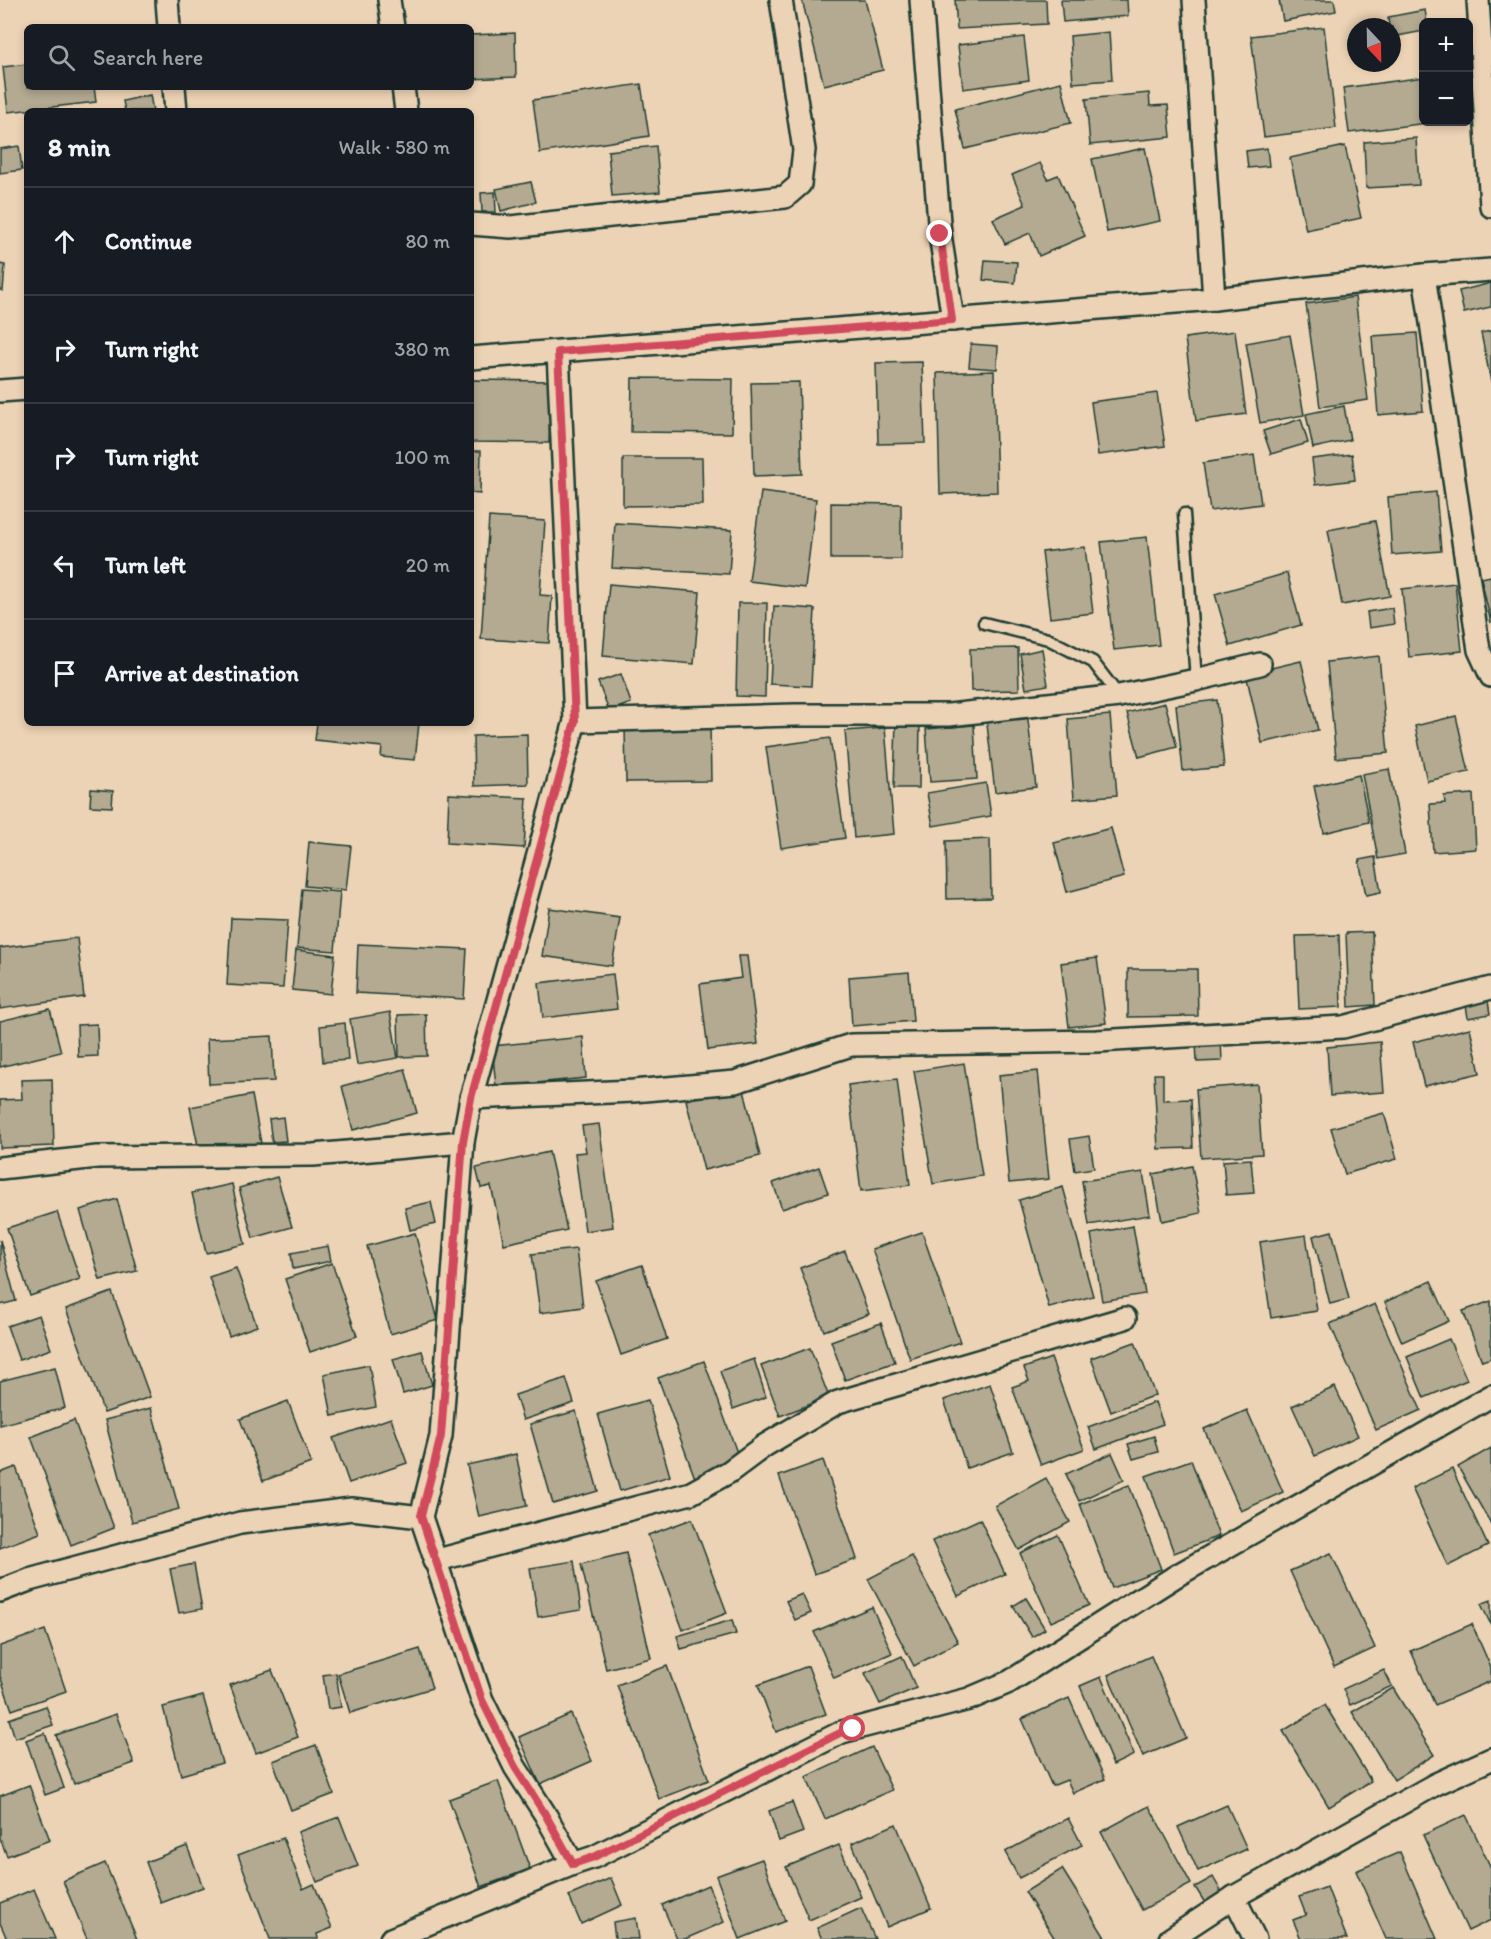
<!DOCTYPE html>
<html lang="en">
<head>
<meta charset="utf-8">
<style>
	:root { --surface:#171b24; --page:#242831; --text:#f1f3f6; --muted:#9ea1a6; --line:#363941 }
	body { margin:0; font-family:Itim,sans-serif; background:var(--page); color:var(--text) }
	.controls { position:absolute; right:18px; top:18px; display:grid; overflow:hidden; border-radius:9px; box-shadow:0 3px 9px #0003 }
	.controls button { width:54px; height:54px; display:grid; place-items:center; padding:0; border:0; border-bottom:2px solid var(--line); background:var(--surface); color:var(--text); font:30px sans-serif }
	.compass { position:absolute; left:1347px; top:18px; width:54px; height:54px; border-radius:50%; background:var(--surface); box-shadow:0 3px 9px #0003; rotate:158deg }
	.stop { position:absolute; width:18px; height:18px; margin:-14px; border:4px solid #d1495b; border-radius:50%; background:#fff }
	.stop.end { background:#d1495b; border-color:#fff; box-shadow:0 2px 6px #0008 }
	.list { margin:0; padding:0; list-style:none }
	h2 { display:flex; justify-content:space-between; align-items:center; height:78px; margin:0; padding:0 24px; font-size:26px }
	h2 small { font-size:20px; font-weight:400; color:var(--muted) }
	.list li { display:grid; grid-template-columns:39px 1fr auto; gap:18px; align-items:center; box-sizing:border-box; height:108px; padding:0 24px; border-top:2px solid var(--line) }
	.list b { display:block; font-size:22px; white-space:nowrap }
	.list em { font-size:20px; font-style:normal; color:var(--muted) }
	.icon { flex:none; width:33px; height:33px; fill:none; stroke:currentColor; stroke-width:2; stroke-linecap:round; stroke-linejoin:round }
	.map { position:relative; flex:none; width:1491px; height:1939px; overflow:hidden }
	.search { position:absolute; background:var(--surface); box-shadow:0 3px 9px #0003; left:24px; top:24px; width:450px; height:66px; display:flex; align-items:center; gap:15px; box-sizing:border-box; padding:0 21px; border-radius:9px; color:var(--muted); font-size:22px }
	.panel { position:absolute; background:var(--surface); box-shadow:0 3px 9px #0003; left:24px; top:108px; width:450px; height:618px; border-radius:9px }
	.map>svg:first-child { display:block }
</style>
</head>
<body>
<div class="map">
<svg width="1491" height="1939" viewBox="0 0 1491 1939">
	<rect width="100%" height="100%" fill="#edd3b5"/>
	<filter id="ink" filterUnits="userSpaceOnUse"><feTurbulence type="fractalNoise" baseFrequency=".0167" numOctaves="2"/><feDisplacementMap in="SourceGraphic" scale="12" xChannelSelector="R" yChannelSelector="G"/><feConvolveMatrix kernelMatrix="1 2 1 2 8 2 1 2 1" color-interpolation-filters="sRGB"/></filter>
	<g filter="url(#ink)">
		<g fill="#b4a991" stroke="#1f3d34" stroke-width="1.5">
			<polygon points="802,0 865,0 883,70 824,85"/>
			<polygon points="955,0 1046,0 1047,24 957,29"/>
			<polygon points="1061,0 1127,0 1128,16 1063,22"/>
			<polygon points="1279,0 1334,0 1336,11 1283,21"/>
			<polygon points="1425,10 1427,22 1424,22 1424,31 1392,37 1392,27 1389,27 1388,17"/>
			<polygon points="1324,27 1336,128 1264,137 1251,36"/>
			<polygon points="1109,32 1112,80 1073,83 1070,36"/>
			<polygon points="515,33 516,77 471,79 471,35"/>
			<polygon points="1024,37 1029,80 963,89 958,45"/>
			<polygon points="27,64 27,87 94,87 96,102 8,112 3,67"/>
			<polygon points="1424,77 1424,122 1435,122 1349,133 1343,88"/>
			<polygon points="1061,82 1071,123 965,149 955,109"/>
			<polygon points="641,84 649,136 540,153 533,100"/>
			<polygon points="1149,93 1150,106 1168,105 1171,137 1090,145 1086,99"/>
			<polygon points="150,95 153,111 125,111 123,101"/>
			<polygon points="1416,138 1419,185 1366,188 1364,142"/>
			<polygon points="19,146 22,170 0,173 0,149"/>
			<polygon points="656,146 660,192 612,196 608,151"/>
			<polygon points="1345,146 1361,218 1306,230 1290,158"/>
			<polygon points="1145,148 1160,221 1107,232 1092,159"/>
			<polygon points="1267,148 1269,166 1248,168 1246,151"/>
			<polygon points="1040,163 1048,179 1058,175 1085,236 1039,256 1030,233 1005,244 993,219 1025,205 1012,175"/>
			<polygon points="531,182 536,202 501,211 496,189"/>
			<polygon points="495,192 496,212 482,212 481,193"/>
			<polygon points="985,260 1017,262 1015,283 983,280"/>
			<polygon points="0,264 5,265 3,291 0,290"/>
			<polygon points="1491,283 1491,307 1464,313 1459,291"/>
			<polygon points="1355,297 1368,400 1320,407 1306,304"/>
			<polygon points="1235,331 1246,414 1196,421 1185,338"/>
			<polygon points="1491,331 1491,382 1481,333"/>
			<polygon points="1417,333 1423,411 1378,415 1372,336"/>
			<polygon points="1290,335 1304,415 1260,423 1246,343"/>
			<polygon points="971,344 998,346 997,369 969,367"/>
			<polygon points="922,362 925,443 878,444 876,363"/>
			<polygon points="994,371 997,492 940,494 937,373"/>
			<polygon points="632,378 733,379 732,433 631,432"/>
			<polygon points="471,380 551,381 549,443 471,442"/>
			<polygon points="799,382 802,474 754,476 751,383"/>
			<polygon points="1157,393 1165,446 1098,455 1091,402"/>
			<polygon points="1344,406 1350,440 1313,448 1306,414"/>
			<polygon points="1301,419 1308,443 1271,454 1263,431"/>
			<polygon points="471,451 481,451 480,494 471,493"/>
			<polygon points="1352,454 1355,480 1315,485 1312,459"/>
			<polygon points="1254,455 1261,504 1210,511 1203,463"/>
			<polygon points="623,458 702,458 703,505 623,506"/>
			<polygon points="761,492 816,499 805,588 749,581"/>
			<polygon points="1436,492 1441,551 1392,555 1388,497"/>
			<polygon points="831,503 901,504 901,559 831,559"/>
			<polygon points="489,517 545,521 540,595 552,596 549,643 481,639"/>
			<polygon points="1375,521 1390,596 1342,605 1328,530"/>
			<polygon points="615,523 732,530 729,574 612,568"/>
			<polygon points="1147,537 1159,645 1114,650 1101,542"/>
			<polygon points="1085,547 1093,613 1050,618 1042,552"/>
			<polygon points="1287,573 1301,625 1230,646 1215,594"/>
			<polygon points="1491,576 1491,623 1481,578"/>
			<polygon points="1455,583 1462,651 1409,657 1402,589"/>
			<polygon points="609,584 700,592 694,664 603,656"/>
			<polygon points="738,603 767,603 765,697 736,696"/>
			<polygon points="774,606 815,609 811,686 770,684"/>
			<polygon points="1392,608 1394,624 1369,628 1367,612"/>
			<polygon points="1018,648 1019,690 971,691 970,649"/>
			<polygon points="1042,649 1048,685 1026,689 1020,654"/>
			<polygon points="1379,656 1388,753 1336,758 1327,662"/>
			<polygon points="1301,661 1318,730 1262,743 1246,674"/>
			<polygon points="621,674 631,703 609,711 598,682"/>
			<polygon points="1217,700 1224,767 1183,771 1176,705"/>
			<polygon points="1165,703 1177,747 1139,757 1127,713"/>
			<polygon points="1027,712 1036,787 995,792 986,716"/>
			<polygon points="1110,715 1117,795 1074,799 1068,719"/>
			<polygon points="1456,716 1469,772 1427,781 1415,726"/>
			<polygon points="896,720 920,720 919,788 894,788"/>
			<polygon points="317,723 419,723 415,760 381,757 382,747 315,740"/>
			<polygon points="710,724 711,781 626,782 625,725"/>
			<polygon points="974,725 977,779 930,782 926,729"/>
			<polygon points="885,728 894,834 854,838 845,731"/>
			<polygon points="527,734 528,784 474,786 473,736"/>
			<polygon points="830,738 845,838 781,848 766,747"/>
			<polygon points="1389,769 1405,854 1378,859 1362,774"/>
			<polygon points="1359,775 1369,822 1324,833 1314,786"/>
			<polygon points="986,783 991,816 933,826 927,793"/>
			<polygon points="91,789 113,791 112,807 90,806"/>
			<polygon points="449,794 527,798 524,848 447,843"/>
			<polygon points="1473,794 1476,849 1433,852 1430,804 1445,803 1444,796"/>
			<polygon points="1111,828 1124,877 1067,892 1054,843"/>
			<polygon points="990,839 991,898 947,899 946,841"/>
			<polygon points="309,842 351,846 346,890 305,886"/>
			<polygon points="1375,857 1381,892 1366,895 1359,860"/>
			<polygon points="302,889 340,892 335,951 297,948"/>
			<polygon points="549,908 620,918 612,966 542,956"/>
			<polygon points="231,918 288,920 283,988 227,985"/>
			<polygon points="1372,932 1375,1005 1349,1007 1346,933"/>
			<polygon points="1339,935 1341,1007 1299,1009 1296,936"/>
			<polygon points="77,938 84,997 0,1009 0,948"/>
			<polygon points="358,944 467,949 464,999 356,993"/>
			<polygon points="296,950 335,955 331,994 292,990"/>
			<polygon points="738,956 747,956 758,1044 708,1050 700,984 741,978"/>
			<polygon points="1097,958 1106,1023 1069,1027 1061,963"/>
			<polygon points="1128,969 1197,969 1198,1016 1128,1017"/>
			<polygon points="909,972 913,1021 852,1026 849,977"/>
			<polygon points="613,974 617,1009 543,1018 539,983"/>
			<polygon points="1488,1001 1490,1014 1468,1018 1466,1005"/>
			<polygon points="50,1009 61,1052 0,1067 0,1021"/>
			<polygon points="390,1012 398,1058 357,1065 350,1019"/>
			<polygon points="426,1014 427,1056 399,1057 398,1015"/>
			<polygon points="345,1023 348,1060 323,1062 320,1026"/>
			<polygon points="97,1024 98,1056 78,1057 77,1025"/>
			<polygon points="1470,1028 1480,1073 1424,1086 1413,1042"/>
			<polygon points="272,1036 274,1081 209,1084 207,1039"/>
			<polygon points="583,1037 586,1078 496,1087 492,1046"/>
			<polygon points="1221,1040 1222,1061 1197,1062 1196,1041"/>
			<polygon points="1380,1042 1384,1092 1330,1096 1327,1047"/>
			<polygon points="964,1063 982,1176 933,1184 914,1071"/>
			<polygon points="405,1069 417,1113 353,1130 342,1086"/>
			<polygon points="1038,1071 1049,1179 1009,1183 999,1075"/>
			<polygon points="1154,1074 1163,1074 1163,1100 1191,1099 1193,1148 1158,1149"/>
			<polygon points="52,1079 54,1146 0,1148 0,1100 22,1099 21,1080"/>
			<polygon points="897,1079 910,1185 861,1191 848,1085"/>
			<polygon points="1257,1084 1262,1154 1201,1158 1196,1089"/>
			<polygon points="743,1086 760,1156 704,1170 686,1100"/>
			<polygon points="252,1095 261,1143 200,1155 190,1107"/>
			<polygon points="1384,1113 1397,1159 1345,1174 1331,1128"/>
			<polygon points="283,1117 286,1141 272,1142 269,1119"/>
			<polygon points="599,1124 613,1227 585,1231 575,1153 586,1152 582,1126"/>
			<polygon points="1089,1136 1094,1168 1075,1171 1070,1139"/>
			<polygon points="549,1152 567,1230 504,1244 491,1186 481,1188 476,1168"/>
			<polygon points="1251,1159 1254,1193 1226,1195 1223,1161"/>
			<polygon points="1192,1166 1201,1213 1162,1221 1153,1174"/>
			<polygon points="819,1167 828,1193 782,1209 773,1183"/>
			<polygon points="1143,1172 1150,1215 1089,1225 1082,1181"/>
			<polygon points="277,1177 292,1227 253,1238 239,1188"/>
			<polygon points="232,1184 245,1244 206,1253 192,1193"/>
			<polygon points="1063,1187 1093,1296 1049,1308 1019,1200"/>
			<polygon points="117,1199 137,1271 100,1280 80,1210"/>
			<polygon points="431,1202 436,1224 410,1230 405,1208"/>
			<polygon points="57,1212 80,1279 30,1296 7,1228"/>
			<polygon points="1133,1226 1145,1294 1102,1301 1091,1234"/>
			<polygon points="1332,1231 1349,1299 1330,1304 1313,1236"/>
			<polygon points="922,1232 960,1342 910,1359 872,1249"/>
			<polygon points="415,1233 438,1320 390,1334 367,1246"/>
			<polygon points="1306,1235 1317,1311 1271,1318 1260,1242"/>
			<polygon points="0,1240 16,1301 0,1305"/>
			<polygon points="328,1246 331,1261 293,1269 291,1253"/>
			<polygon points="576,1249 583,1307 540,1313 532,1254"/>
			<polygon points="845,1251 869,1314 824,1331 800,1268"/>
			<polygon points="332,1263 357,1336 310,1352 285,1279"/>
			<polygon points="642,1265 667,1339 621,1355 596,1281"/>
			<polygon points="236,1268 257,1326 229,1336 209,1277"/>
			<polygon points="1431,1281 1449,1321 1402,1342 1385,1302"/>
			<polygon points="112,1292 150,1397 104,1413 66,1309"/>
			<polygon points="1491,1301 1491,1358 1482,1361 1463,1311"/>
			<polygon points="1375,1304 1421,1410 1376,1430 1330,1324"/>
			<polygon points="39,1315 51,1349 19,1360 7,1326"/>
			<polygon points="881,1323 895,1362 845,1380 831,1341"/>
			<polygon points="1449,1339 1467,1380 1424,1398 1407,1357"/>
			<polygon points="1135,1342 1155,1395 1111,1412 1091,1358"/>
			<polygon points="810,1348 829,1397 780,1416 761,1366"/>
			<polygon points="422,1351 432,1385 403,1394 393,1359"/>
			<polygon points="1051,1358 1084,1449 1041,1465 1012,1387 1029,1381 1024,1368"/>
			<polygon points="754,1359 766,1397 733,1409 720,1371"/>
			<polygon points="704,1361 740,1461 695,1478 658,1378"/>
			<polygon points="369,1365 376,1407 332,1416 324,1374"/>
			<polygon points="55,1367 65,1408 0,1425 0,1381"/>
			<polygon points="566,1378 574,1403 523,1420 515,1395"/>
			<polygon points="990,1384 1013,1452 967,1468 944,1400"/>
			<polygon points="1335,1387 1358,1436 1315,1456 1292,1406"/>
			<polygon points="648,1400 670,1476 620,1491 598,1414"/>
			<polygon points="288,1401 311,1463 263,1481 240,1419"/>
			<polygon points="1155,1402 1163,1424 1096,1449 1088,1427"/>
			<polygon points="151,1408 179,1509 132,1522 105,1420"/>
			<polygon points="1247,1410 1283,1492 1241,1511 1204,1429"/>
			<polygon points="576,1411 598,1491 553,1504 530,1424"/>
			<polygon points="391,1418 407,1463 349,1483 333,1438"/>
			<polygon points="74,1420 114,1528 71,1545 31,1437"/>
			<polygon points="1154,1436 1158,1452 1133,1459 1128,1444"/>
			<polygon points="1491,1448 1491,1524 1458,1467"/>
			<polygon points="1112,1453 1124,1480 1079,1501 1066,1474"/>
			<polygon points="516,1454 527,1506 479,1517 467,1465"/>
			<polygon points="823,1460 857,1559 814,1574 779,1476"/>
			<polygon points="1191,1460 1219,1536 1174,1553 1146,1476"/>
			<polygon points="16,1467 40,1533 0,1548 0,1473"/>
			<polygon points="1452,1469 1488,1546 1448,1566 1412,1488"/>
			<polygon points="1046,1478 1070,1522 1019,1550 995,1506"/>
			<polygon points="1129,1485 1161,1569 1112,1588 1080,1504"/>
			<polygon points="692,1519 727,1613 683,1630 648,1535"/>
			<polygon points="980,1519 1005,1574 958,1596 932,1541"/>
			<polygon points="1058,1535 1089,1605 1051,1622 1020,1553"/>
			<polygon points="626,1553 651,1658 606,1669 581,1564"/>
			<polygon points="1331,1553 1375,1648 1334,1667 1290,1571"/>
			<polygon points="912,1556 958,1642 914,1666 868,1579"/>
			<polygon points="574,1561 581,1610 538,1617 530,1568"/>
			<polygon points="194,1564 202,1609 179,1613 170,1569"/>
			<polygon points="802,1594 811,1613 795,1620 786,1601"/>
			<polygon points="1026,1598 1045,1629 1032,1637 1013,1606"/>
			<polygon points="1491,1600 1491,1625 1481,1604"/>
			<polygon points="872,1607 892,1653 834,1678 814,1632"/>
			<polygon points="732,1620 736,1634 681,1649 677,1636"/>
			<polygon points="1472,1624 1491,1668 1491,1681 1435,1705 1411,1651"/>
			<polygon points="45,1630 66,1691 12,1710 0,1676 0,1646"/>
			<polygon points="420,1649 432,1688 350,1713 338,1674"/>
			<polygon points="902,1656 916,1688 880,1704 865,1673"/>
			<polygon points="1151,1656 1186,1738 1143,1756 1108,1675"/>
			<polygon points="667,1666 709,1780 659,1799 617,1685"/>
			<polygon points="808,1666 826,1714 776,1732 758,1685"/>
			<polygon points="272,1670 298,1737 256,1753 230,1685"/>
			<polygon points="1384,1670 1392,1686 1350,1705 1343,1689"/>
			<polygon points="336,1673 341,1707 328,1709 323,1675"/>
			<polygon points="1101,1677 1134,1755 1113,1765 1080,1686"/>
			<polygon points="1393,1688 1434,1755 1394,1780 1352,1712"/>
			<polygon points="203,1696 222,1763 181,1775 163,1707"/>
			<polygon points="1069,1698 1105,1779 1073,1793 1067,1780 1052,1786 1022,1719"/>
			<polygon points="1325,1705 1371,1781 1329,1807 1283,1731"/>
			<polygon points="46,1706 53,1725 15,1738 9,1719"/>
			<polygon points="116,1714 134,1763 74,1784 56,1735"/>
			<polygon points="571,1714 592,1761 540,1784 519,1737"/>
			<polygon points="45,1733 64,1788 45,1795 26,1740"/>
			<polygon points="316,1745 334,1794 291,1810 273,1761"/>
			<polygon points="872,1747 892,1790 825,1819 806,1777"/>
			<polygon points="498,1781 530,1869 481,1887 449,1799"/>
			<polygon points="29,1785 50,1840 7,1856 0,1838 0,1796"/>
			<polygon points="792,1802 803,1832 779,1841 769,1811"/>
			<polygon points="1227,1805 1247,1849 1198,1871 1178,1827"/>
			<polygon points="1149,1806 1191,1884 1142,1910 1101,1832"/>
			<polygon points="1466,1815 1491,1868 1491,1920 1468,1931 1423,1835"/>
			<polygon points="339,1817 358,1866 317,1882 298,1832"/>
			<polygon points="1068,1818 1082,1845 1019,1878 1005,1852"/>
			<polygon points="896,1824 931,1908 887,1927 852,1843"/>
			<polygon points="283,1838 303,1889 314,1884 332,1928 317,1934 318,1939 270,1939 238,1855"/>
			<polygon points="839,1845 861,1897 809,1920 786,1867"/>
			<polygon points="187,1846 203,1887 161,1903 146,1862"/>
			<polygon points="1400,1852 1437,1939 1386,1939 1356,1871"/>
			<polygon points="762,1859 785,1921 740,1939 716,1876"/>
			<polygon points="105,1863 137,1939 87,1939 63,1881"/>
			<polygon points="1062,1869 1106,1939 1055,1939 1025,1892"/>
			<polygon points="1213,1877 1222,1893 1205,1903 1195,1887"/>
			<polygon points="611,1878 622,1905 581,1924 569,1896"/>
			<polygon points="708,1885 724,1922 685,1939 677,1939 662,1905"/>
			<polygon points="1327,1887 1347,1939 1301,1939 1293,1920 1306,1915 1299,1897"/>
			<polygon points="34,1889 55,1939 7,1939 0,1923 0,1903"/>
			<polygon points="861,1908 875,1939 822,1939 817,1928"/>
			<polygon points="636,1918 639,1939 615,1939 613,1922"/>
		</g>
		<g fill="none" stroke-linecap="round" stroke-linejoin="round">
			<defs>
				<g id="lane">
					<polyline points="1184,514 1196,680"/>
					<polyline points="984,623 1048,639 1093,662 1119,696"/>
				</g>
				<g id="street">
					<polyline points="167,0 169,27"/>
					<polyline points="389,0 393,27"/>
					<polyline points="921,0 940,234 953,320"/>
					<polyline points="1194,0 1214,299"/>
					<polyline points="1478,0 1491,206"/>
					<polyline points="174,87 176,111"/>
					<polyline points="403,87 406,111"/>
					<polyline points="471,224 511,227 785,197 800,184 804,150 781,0"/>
					<polyline points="1424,275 1479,650 1491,676"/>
					<polyline points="558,352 575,721 471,1098 463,1142 441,1436 421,1517 482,1700 515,1767 545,1814 573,1864"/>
					<polyline points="471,358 1214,299 1424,275 1491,270"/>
					<polyline points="0,391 27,389"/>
					<polyline points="575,721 796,715 949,715 1119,696 1196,680 1260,664"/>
					<polyline points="471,1098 633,1091 735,1082 851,1045 1097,1041 1343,1027 1491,988"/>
					<polyline points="0,1168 97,1157 313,1155 463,1142"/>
					<polyline points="434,1561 691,1493 729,1472 764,1446 838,1402 1125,1318"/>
					<polyline points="0,1591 29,1580 240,1523 352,1509 421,1517"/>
					<polyline points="1234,1897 1255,1939"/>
					<polyline points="391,1939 573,1864 594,1857 842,1732 969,1699 1009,1682 1176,1576 1491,1396"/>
					<polyline points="1170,1939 1234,1897 1436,1784 1491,1759"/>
				</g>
			</defs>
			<use href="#lane" stroke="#1f3d34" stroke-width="15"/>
			<use href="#street" stroke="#1f3d34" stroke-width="26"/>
			<use href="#lane" stroke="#edd3b5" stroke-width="10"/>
			<use href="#street" stroke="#edd3b5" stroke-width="21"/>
		</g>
	</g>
	<g fill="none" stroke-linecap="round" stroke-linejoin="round" filter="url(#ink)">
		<polyline stroke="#d1495b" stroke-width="8" points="853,1729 842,1732 594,1857 573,1864 545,1814 515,1767 482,1700 421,1516 441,1436 463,1142 471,1098 575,721 558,352 952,320 940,234"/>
	</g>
</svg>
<div class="controls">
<button>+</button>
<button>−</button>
</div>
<svg class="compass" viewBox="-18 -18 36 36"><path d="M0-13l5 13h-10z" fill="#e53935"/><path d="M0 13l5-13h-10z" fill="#9ea1a6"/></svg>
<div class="stop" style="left:853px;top:1729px"></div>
<div class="stop end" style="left:940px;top:234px"></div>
<div class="search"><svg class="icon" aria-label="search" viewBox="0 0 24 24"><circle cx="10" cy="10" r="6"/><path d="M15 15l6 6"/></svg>Search here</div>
<section class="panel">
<h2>8 min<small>Walk · 580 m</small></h2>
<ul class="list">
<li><svg class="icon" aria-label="ahead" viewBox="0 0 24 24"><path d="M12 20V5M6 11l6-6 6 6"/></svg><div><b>Continue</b></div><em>80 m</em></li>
<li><svg class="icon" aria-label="right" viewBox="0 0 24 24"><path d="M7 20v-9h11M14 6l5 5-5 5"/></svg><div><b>Turn right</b></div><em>380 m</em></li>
<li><svg class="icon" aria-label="right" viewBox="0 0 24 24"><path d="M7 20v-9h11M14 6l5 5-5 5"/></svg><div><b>Turn right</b></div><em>100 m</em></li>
<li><svg class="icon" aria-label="left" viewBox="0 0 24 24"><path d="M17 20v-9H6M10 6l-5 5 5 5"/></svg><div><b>Turn left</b></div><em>20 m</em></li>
<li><svg class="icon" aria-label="arrive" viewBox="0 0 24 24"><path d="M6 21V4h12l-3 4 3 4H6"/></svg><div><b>Arrive at destination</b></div></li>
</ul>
</section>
</div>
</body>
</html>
